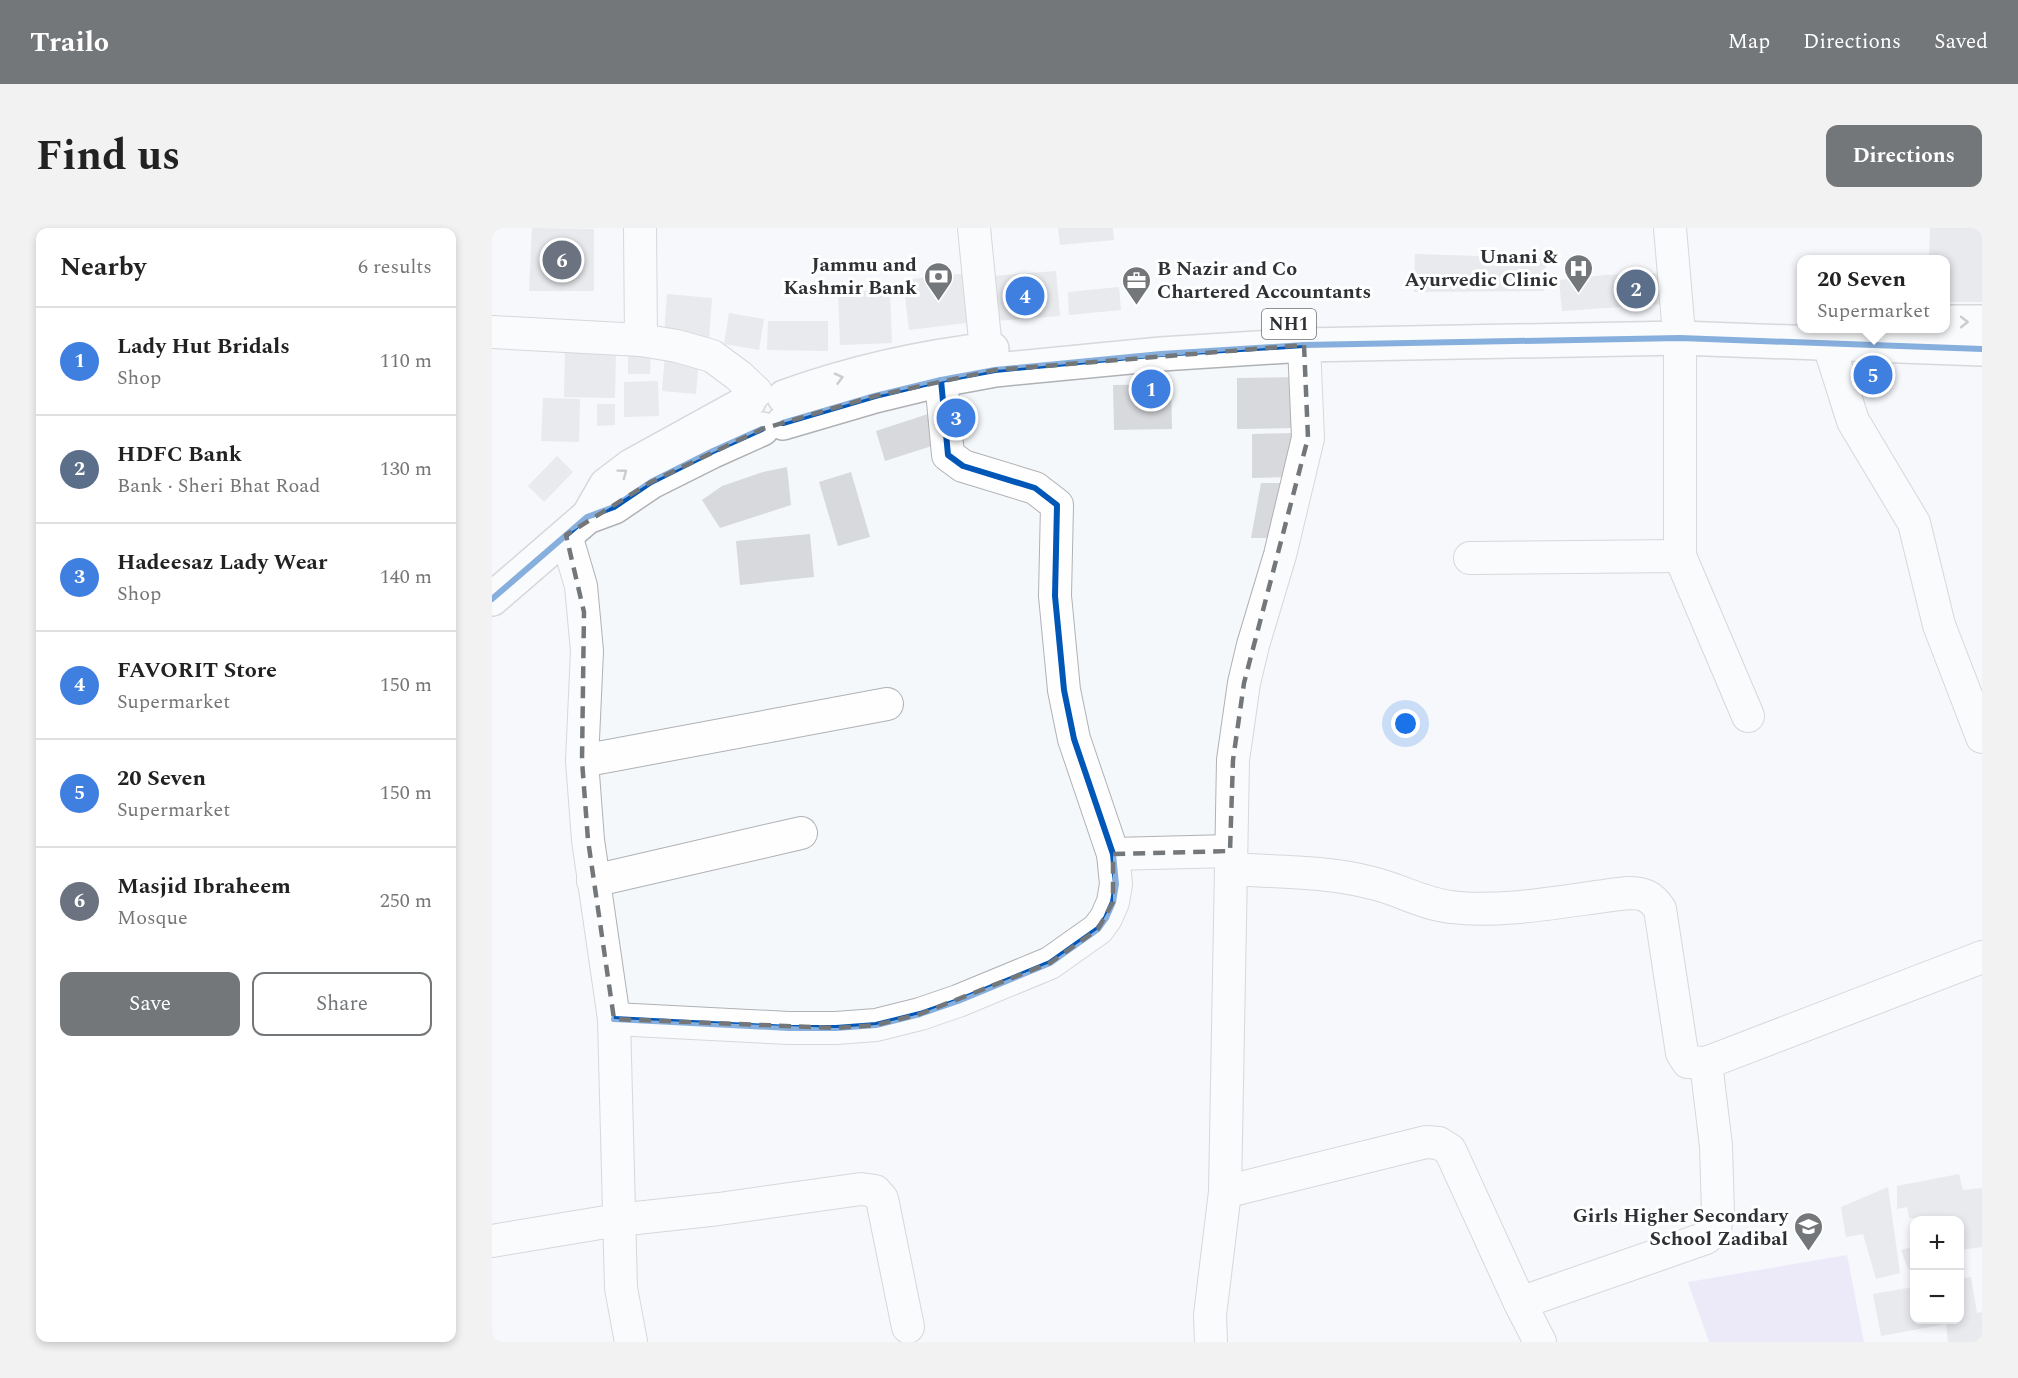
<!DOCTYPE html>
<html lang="en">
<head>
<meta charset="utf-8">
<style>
	:root { --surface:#fff; --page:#f2f2f2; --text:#222; --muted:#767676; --line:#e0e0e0; --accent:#74777a }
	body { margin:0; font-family:Spectral,serif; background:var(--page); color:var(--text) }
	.controls { position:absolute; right:18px; bottom:18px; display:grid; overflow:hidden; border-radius:12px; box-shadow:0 3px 9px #0003 }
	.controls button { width:54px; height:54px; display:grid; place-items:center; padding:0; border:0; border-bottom:2px solid var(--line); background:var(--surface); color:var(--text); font:30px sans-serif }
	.you { position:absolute; left:914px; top:496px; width:21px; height:21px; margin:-15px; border:4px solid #fff; border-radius:50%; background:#1a73e8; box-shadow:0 0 0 9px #1a73e833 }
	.badge { display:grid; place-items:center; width:39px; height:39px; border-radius:50%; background:var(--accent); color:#fff; font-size:20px; font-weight:700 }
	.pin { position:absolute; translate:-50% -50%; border:3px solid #fff; box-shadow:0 2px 6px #0006 }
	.popup { position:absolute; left:1305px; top:27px; width:153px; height:78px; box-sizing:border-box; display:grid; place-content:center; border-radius:12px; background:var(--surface); filter:drop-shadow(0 2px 4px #0005); font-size:20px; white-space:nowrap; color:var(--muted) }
	.popup b { font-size:22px; color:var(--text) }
	.popup::after { content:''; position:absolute; left:50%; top:100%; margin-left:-12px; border:12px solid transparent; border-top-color:var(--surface) }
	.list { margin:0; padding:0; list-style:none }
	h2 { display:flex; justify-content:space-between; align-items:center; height:78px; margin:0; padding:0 24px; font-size:26px }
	h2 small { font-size:20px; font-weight:400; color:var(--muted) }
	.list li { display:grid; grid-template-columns:39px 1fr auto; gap:18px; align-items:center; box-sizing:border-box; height:108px; padding:0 24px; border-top:2px solid var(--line) }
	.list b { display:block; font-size:22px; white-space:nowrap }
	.list p { margin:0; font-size:20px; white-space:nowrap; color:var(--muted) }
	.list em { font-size:20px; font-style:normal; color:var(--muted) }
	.actions { display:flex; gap:12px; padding:18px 24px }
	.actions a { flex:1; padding:14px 0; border:2px solid var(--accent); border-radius:12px; text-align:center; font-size:21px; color:var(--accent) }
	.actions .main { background:var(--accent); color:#fff }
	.map { position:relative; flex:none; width:1490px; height:1114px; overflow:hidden; border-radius:12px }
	header { display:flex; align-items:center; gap:36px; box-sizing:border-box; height:84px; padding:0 30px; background:var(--accent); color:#fff }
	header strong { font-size:28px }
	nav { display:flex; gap:33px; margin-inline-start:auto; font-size:21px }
	.intro { display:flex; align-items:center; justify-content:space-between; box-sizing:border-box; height:144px; padding:0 36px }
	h1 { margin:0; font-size:42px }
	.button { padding:15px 27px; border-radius:12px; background:var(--accent); color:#fff; font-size:21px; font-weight:700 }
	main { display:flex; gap:36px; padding:0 36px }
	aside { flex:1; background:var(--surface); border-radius:12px; box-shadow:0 3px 9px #0003 }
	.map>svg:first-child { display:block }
</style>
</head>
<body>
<header>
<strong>Trailo</strong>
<nav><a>Map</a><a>Directions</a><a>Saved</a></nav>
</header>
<div class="intro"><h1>Find us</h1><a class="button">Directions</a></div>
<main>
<aside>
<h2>Nearby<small>6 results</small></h2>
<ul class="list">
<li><span class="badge" style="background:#3f7fe0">1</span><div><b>Lady Hut Bridals</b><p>Shop</p></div><em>110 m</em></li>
<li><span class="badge" style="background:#5c6f8a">2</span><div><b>HDFC Bank</b><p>Bank · Sheri Bhat Road</p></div><em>130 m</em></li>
<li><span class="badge" style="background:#3f7fe0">3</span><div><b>Hadeesaz Lady Wear</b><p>Shop</p></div><em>140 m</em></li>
<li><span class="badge" style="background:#3f7fe0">4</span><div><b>FAVORIT Store</b><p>Supermarket</p></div><em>150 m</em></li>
<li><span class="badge" style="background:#3f7fe0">5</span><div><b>20 Seven</b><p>Supermarket</p></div><em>150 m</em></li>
<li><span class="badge" style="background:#6b7280">6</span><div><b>Masjid Ibraheem</b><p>Mosque</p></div><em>250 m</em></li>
</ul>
<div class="actions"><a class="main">Save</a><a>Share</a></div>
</aside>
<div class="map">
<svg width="1490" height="1114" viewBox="0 0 1490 1114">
	<rect width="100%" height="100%" fill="#f5f8fb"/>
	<polygon fill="#e1d8f7" points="1355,1027 1372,1114 1217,1114 1196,1054"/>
	<g fill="#d7d9dc">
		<polygon points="40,0 102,1 102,63 37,63"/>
		<polygon points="566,0 621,0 622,12 568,17"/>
		<polygon points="1438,0 1490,0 1490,74 1453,74 1453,32 1437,32"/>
		<polygon points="923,26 1054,30 1052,63 922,64"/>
		<polygon points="564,43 568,88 502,93 499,48"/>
		<polygon points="476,45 482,94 417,102 411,52"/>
		<polygon points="1173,45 1175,76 1070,83 1067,52 1113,47"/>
		<polygon points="627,59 629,82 577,87 576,64"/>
		<polygon points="398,62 400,115 348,117 346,64"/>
		<polygon points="175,66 220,70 217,112 172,109"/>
		<polygon points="237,85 272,91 267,122 232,116"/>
		<polygon points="276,93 336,93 336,123 275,122"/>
		<polygon points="73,122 124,123 123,170 72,169"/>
		<polygon points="136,122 159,123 158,146 136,146"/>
		<polygon points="173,127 207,130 204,166 170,163"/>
		<polygon points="804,149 804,200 745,201 745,150"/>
		<polygon points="166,153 167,188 132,189 132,154"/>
		<polygon points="679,156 680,201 622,202 621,157"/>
		<polygon points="51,170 88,171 87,214 49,213"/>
		<polygon points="105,176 123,176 123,197 105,198"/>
		<polygon points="442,184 446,216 393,233 384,203"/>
		<polygon points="802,205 797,249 760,250 760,206"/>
		<polygon points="65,228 81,244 52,274 36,258"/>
		<polygon points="295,239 299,277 228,300 210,272 230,258 271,244"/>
		<polygon points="359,244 378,309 346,318 327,254"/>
		<polygon points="769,255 796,255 787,310 759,310"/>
		<polygon points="318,306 322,349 248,357 244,313"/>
		<polygon points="1467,946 1471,962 1490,960 1490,1019 1468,1022 1468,992 1423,992 1423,990 1417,990 1415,979 1405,981 1405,958"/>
		<polygon points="1396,959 1408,1045 1384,1051 1371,1006 1354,1009 1349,979"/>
		<polygon points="1422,1006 1422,1040 1416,1041 1409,1022 1420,1019 1419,1007"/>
		<polygon points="1479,1049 1485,1085 1490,1084 1490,1114 1456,1114 1454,1096 1389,1108 1381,1066 1422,1059 1422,1092 1468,1092 1468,1051"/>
	</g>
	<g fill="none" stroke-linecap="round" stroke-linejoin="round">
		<defs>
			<g id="minor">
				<polyline points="148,0 149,112"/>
				<polyline points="482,0 494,122"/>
				<polyline points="1178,0 1186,94"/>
				<polyline points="0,104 149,112 185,118 220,128 247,148 264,164"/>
				<polyline points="1188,110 1188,328 1256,488"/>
				<polyline points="1336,114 1361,193 1422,295 1447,397 1490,509"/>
				<polyline points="74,307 89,358 95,423 90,533 96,612 122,791 129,1060 139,1114"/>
				<polyline points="978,330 1188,328"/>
				<polyline points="90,533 395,476"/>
				<polyline points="621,626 738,623"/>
				<path d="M739,641C786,644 835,643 880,655C907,661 931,676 959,679C1013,686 1081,671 1136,665C1152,665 1159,668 1168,681L1190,825L1196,834L1214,835L1490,729"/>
				<polyline points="101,653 309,605"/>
				<polyline points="122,791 297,800 344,800 384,797 428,786 466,773 558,735 606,701 614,690 621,674 624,656 621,626 582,511 572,462 563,368 565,277 543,260 471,238 456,227 449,152"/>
				<polyline points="733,964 934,914 947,915 958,922 1028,1075 1048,1114"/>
				<polyline points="0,1013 126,992 227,981 369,961 383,963 390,971 416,1099"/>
				<polyline points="1028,1075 1214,1010 1223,1001 1226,985 1224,918 1214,835"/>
				<polyline points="719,1114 718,1087 733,964 741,532 752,455 761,417 788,327 816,210 812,117"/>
			</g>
			<g id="highway">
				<polyline points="1453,94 1490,94"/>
				<path d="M292,169C359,145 429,129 500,121"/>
				<polyline points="291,195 383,168 449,152 503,142 669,126 812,117 1188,110 1490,121"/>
				<polyline points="98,285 114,257 139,238 257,173"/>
				<polyline points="0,371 95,289 122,279 159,254 221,223 270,201"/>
			</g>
		</defs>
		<use href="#minor" stroke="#afb1b4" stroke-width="34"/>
		<use href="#highway" stroke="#afb1b4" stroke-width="36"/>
		<use href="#minor" stroke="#fefefe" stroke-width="32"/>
		<use href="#highway" stroke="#fefefe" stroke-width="33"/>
		<defs>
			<g id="cycleway">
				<polyline points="291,195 383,168 449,152 503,142 669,126 812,117 1188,110 1490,121"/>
				<polyline points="0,371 95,289 122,279 159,254 221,223 270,201"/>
				<polyline points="122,791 297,800 344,800 384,797 428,786 466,773 558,735 606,701 614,690 621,674 624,656 621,626 582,511 572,462 563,368 565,277 543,260 471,238 456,227 449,152"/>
			</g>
		</defs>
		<use href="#cycleway" stroke="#fff" stroke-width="10"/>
		<use href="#cycleway" stroke="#0057b8" stroke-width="6"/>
	</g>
	<defs><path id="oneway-chevron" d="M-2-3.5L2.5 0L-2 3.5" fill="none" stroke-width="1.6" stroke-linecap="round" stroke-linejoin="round" transform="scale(1.5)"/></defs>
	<g stroke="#96989a">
		<use href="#oneway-chevron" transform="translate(1472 94)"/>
		<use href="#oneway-chevron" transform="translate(347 150) rotate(-15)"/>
		<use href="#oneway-chevron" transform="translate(131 245) rotate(-37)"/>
	</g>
	<path d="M0 0H1490V1114H0ZM812,117L816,210L752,455L741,532L738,623L621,626V674L606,701L558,735L428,786L384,797L344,800L122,791L96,612L90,533L92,384L74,307L159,254L270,201L383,168L503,142Z" fill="#f5f8fb" fill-opacity=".55" fill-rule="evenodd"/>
	<path fill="none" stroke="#74777a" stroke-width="4.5" stroke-dasharray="12 8" stroke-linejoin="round" d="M812,117L816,210L752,455L741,532L738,623L621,626V674L606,701L558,735L428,786L384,797L344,800L122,791L96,612L90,533L92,384L74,307L159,254L270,201L383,168L503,142Z"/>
	<defs>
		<symbol id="hospital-pin" viewBox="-11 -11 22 30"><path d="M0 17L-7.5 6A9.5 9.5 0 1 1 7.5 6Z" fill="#74777a" stroke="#fff"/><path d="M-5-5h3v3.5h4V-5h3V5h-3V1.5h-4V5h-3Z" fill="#fff"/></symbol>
		<symbol id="bank-pin" viewBox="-11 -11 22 30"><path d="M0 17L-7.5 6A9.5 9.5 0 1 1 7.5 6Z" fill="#74777a" stroke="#fff"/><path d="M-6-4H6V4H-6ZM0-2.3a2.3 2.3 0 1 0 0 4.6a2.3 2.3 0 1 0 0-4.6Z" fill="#fff"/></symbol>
		<symbol id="office-pin" viewBox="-11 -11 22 30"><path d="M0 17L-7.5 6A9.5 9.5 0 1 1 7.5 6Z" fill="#74777a" stroke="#fff"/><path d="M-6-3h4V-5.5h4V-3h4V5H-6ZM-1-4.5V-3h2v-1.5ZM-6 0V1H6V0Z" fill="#fff"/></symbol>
		<symbol id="school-pin" viewBox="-11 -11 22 30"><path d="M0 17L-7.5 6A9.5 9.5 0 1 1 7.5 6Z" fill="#74777a" stroke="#fff"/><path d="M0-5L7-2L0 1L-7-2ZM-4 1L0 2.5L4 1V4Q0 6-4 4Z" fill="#fff"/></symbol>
	</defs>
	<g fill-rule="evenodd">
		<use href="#hospital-pin" x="1070" y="24" width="33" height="45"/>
		<use href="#bank-pin" x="430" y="32" width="33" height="45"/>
		<use href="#office-pin" x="628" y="36" width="33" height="45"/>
		<use href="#school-pin" x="1300" y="982" width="33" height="45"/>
	</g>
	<g text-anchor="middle" stroke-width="6" stroke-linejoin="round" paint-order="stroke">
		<rect fill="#fff" stroke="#6d7072" stroke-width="1.5" x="770" y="81" width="54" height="30" rx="4.5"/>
		<g font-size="18" font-weight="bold" fill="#2f3235">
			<text x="797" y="102">NH1</text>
		</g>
		<g font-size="20" font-weight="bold" fill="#2f3235" stroke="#fff" text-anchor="end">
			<text x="1066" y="35">Unani &amp;<tspan x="1066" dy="23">Ayurvedic Clinic</tspan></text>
			<text x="425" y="43">Jammu and<tspan x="425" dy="23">Kashmir Bank</tspan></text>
			<text x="665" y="47" text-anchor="start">B Nazir and Co<tspan x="665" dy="23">Chartered Accountants</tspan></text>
			<text x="1296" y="994">Girls Higher Secondary<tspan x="1296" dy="23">School Zadibal</tspan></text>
		</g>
	</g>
</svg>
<div class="controls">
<button>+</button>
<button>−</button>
</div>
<div class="you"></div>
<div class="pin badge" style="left:659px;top:161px;background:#3f7fe0">1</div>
<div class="pin badge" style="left:1144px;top:61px;background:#5c6f8a">2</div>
<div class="pin badge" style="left:464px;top:190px;background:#3f7fe0">3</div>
<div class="pin badge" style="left:533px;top:68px;background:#3f7fe0">4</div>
<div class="pin badge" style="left:1381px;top:147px;background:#3f7fe0">5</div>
<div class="popup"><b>20 Seven</b>Supermarket</div>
<div class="pin badge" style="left:70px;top:32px;background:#6b7280">6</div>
</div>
</main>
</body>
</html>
